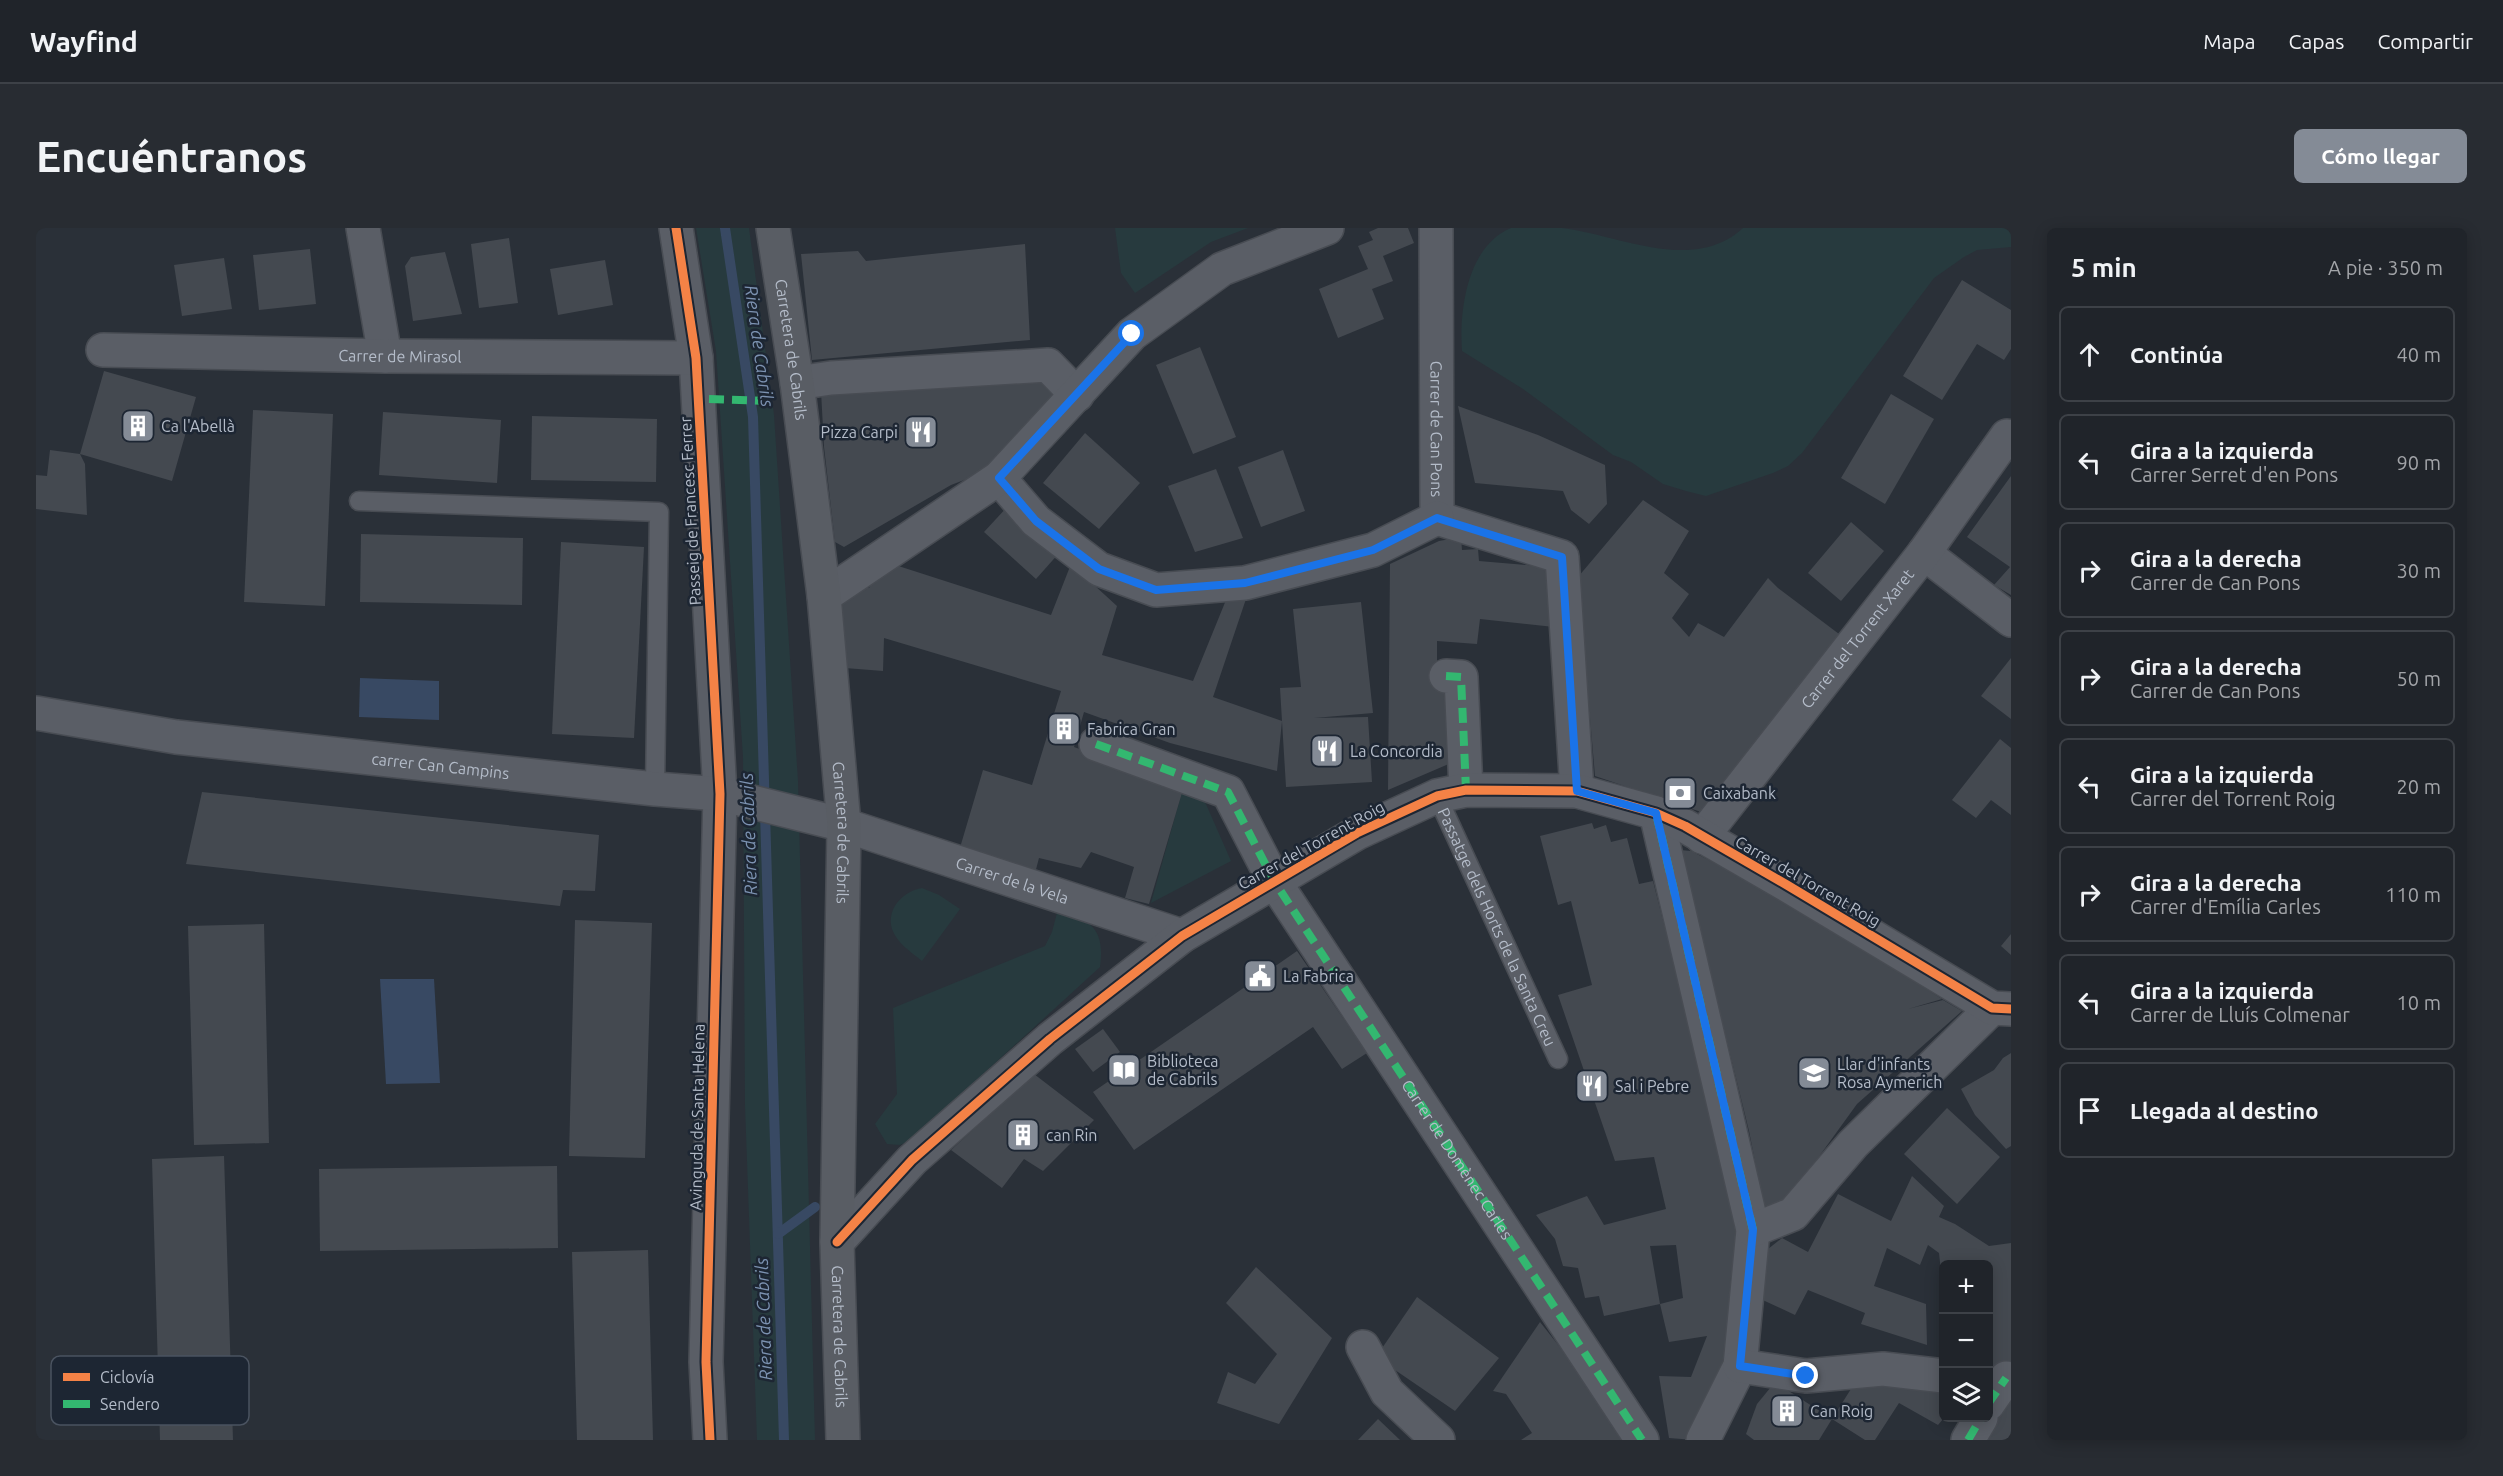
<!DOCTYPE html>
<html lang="es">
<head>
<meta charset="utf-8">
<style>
	:root { --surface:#20242a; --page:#282c32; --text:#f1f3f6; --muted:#a2a4a8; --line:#3d4147; --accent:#848b96 }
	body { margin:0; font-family:Ubuntu,sans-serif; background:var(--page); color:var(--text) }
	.controls { position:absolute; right:18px; bottom:18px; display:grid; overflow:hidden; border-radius:9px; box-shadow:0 3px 15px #0003 }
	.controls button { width:54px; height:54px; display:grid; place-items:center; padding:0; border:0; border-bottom:2px solid var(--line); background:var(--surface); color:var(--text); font:30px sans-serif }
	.stop { position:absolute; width:18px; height:18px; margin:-14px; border:4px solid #1a73e8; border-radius:50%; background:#fff }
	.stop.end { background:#1a73e8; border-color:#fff; box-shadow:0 2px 6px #0008 }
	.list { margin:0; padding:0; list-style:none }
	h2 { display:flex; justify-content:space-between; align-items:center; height:78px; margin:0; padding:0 24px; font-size:26px }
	h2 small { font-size:20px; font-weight:400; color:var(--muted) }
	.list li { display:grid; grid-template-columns:39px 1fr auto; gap:18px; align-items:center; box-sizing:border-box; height:96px; margin:0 12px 12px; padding:0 12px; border:2px solid var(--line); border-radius:9px }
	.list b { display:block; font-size:22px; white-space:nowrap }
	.list p { margin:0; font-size:20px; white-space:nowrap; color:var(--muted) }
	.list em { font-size:20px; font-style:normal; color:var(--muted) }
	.icon { flex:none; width:33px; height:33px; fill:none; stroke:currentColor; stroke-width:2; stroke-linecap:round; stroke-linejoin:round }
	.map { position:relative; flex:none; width:1975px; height:1212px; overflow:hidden; border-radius:9px }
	header { display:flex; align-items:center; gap:36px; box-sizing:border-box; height:84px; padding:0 30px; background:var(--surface); border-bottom:2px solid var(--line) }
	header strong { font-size:28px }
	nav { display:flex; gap:33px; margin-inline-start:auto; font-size:21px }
	.intro { display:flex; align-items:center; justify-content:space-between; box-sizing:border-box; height:144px; padding:0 36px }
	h1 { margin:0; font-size:42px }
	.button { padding:15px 27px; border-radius:9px; background:var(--accent); color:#fff; font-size:21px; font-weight:700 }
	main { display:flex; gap:36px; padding:0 36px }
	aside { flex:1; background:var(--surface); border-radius:9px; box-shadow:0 3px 15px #0003 }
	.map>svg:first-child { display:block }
</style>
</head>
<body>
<header>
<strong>Wayfind</strong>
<nav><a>Mapa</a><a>Capas</a><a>Compartir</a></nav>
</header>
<div class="intro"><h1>Encuéntranos</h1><a class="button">Cómo llegar</a></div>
<main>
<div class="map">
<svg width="1975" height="1212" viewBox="0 0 1975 1212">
	<rect width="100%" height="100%" fill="#2a3038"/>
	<g fill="#273a3e">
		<polygon points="660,0 713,0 738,187 762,553 779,1212 721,1212 709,877 707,529 680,123"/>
		<polygon points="1079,0 1212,0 1175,14 1099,65 1085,45"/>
		<path d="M1475,0C1491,0 1509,0 1526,0C1583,7 1657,46 1707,0H1975V19L1941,22L1928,29L1898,50L1766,225L1752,238L1737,245L1670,268L1650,263L1627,256L1595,234L1577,227L1487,161L1426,123C1423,83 1431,18 1475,0Z"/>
		<polygon points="1147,560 1166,567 1195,633 1115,675"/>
		<path d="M886,660L903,667L924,681L886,733C875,724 861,715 856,701C850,680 868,663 886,660Z"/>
		<path d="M1022,681C1056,693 1069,701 1064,739L875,912L864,917L851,916L839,896L861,866L857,780L1009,718L1016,704Z"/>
	</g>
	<g fill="#384963">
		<polygon points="324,450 403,453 403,492 323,489"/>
		<polygon points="344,751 398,751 404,855 350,856"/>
	</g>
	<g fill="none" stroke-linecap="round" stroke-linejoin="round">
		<g stroke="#384963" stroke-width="10">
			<polyline points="689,0 717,189 748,1212"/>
			<polyline points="742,1006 779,979"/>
		</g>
	</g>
	<g fill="#444950">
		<polygon points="1342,0 1372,0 1378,15 1347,28 1357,53 1336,61 1348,91 1302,110 1283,61 1332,41 1322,18 1337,12 1333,4"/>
		<polygon points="473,10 482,75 443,80 435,16"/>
		<polygon points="989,16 994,112 776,132 765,26 822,23 830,33"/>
		<polygon points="274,21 280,76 223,82 217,27"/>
		<polygon points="409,24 426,86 377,93 369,38 375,29"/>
		<polygon points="188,30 196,81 146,88 138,37"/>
		<polygon points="569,32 577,77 522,87 514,41"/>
		<polygon points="1926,52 1975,82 1975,121 1968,132 1941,116 1906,172 1867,148"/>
		<polygon points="1164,119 1200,209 1157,226 1120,137"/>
		<polygon points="68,143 160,169 136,253 44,226 49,236 51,287 0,281 0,247 11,248 14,222 44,226"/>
		<polygon points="1014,148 1018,165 944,246 915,257 808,319 799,314 788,219 785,163"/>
		<polygon points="1855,166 1898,191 1849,276 1805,250"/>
		<polygon points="1422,178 1502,207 1569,237 1571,276 1553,296 1535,282 1527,263 1439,255"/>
		<polygon points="217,182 297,186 289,378 208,374"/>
		<polygon points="347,184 465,192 461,255 343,247"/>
		<polygon points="496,188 621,191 620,254 495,252"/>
		<polygon points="1049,205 1104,255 1063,301 1007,255"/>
		<polygon points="1247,222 1269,283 1225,299 1202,239"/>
		<polygon points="1180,241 1207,310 1159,324 1132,258"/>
		<polygon points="1975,248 1975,367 1958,357 1974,339 1931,309"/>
		<polygon points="1607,272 1653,303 1628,345 1653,366 1636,390 1653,409 1662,395 1688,409 1732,350 1742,360 1807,409 1668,585 1559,548 1542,349"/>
		<polygon points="972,278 1024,324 1000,351 948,304"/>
		<polygon points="1815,294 1848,323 1805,373 1772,345"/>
		<polygon points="325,306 487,310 486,377 324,374"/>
		<polygon points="1425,309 1426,322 1442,321 1443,333 1513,339 1518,399 1444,391 1441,416 1401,413 1401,461 1412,461 1415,535 1352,562 1354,336 1403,313"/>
		<polygon points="525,314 608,319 598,510 516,506"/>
		<polygon points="850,334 1015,387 1035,336 1081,378 1066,427 1157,453 1190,372 1211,368 1177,469 1246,493 1241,543 1134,515 1048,484 1038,519 1148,558 1113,676 1089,670 1098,639 1055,624 1045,640 1003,630 998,649 923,623 947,542 996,557 1025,463 848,410 847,443 809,440 806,378 819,355 833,360"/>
		<polygon points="1325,374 1337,485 1278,490 1332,489 1336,554 1250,559 1244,460 1265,459 1257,381"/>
		<polygon points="1975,430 1975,491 1945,468"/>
		<polygon points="1964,511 1975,520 1975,587 1955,572 1940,590 1916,572"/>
		<polygon points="166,564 563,607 559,663 527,662 524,678 150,636"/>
		<polygon points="1556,595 1558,601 1570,597 1575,614 1591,610 1603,656 1617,653 1702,990 1694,1057 1693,1130 1658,1212 1633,1210 1623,1148 1655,1149 1671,1108 1633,1114 1624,1076 1647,1070 1640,1017 1614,1018 1624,1076 1568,1088 1563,1068 1549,1070 1542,1040 1527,1038 1519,1011 1500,987 1551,968 1568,997 1630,981 1618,929 1579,933 1522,767 1556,757 1535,673 1522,677 1504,608"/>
		<polygon points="1644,622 1655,623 1760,676 1906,771 1872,781 1907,772 1926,783 1821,876 1748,977 1728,978 1713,903"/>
		<polygon points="539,692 616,695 609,930 533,928"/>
		<polygon points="228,696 233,915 158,917 152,698"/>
		<polygon points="1975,706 1975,727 1965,718"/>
		<polygon points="1261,723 1331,825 1306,841 1277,799 1098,922 1057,864"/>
		<polygon points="1067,801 1084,824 1057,844 1039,821"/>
		<polygon points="1975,825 1975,918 1970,921 1939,887 1925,861 1958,842 1967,830"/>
		<polygon points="998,846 1058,892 1007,943 988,931 966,960 915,922"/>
		<polygon points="1911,880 1964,929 1921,976 1868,926"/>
		<polygon points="188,928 197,1212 124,1212 116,931"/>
		<polygon points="521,938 522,1020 284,1023 283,941"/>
		<polygon points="1876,948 1908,978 1903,989 1919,996 1953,1018 1975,1015 1975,1143 1952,1143 1952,1036 1908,1036 1906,1053 1903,1025 1892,1017 1884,1037 1851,1020 1838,1058 1890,1076 1891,1117 1825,1096 1829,1085 1772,1062 1759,1087 1718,1068 1722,1029 1746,1010 1772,1024 1802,966 1855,993"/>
		<polygon points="612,1022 617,1212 541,1212 536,1024"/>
		<polygon points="1220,1039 1296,1110 1243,1196 1181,1175 1192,1144 1219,1156 1241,1126 1190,1075"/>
		<polygon points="1381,1069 1463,1130 1419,1183 1340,1129"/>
		<polygon points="1504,1094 1531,1128 1586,1212 1485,1212 1496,1205 1470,1166 1457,1163"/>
		<polygon points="1820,1153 1908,1154 1908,1190 1902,1197 1863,1175 1839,1212 1829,1212 1796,1191"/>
		<polygon points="1739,1154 1796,1191 1783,1212 1718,1212 1710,1206 1721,1176"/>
		<polygon points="1975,1163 1975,1212 1949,1212"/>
		<polygon points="1342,1191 1364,1212 1322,1212"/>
	</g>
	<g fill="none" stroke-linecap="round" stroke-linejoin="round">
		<defs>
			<g id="lane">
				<polyline points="323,273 623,284 619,561"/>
				<path id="s1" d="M1401,568L1522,831"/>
			</g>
			<g id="street">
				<polyline points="327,0 349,128"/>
				<polyline points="640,0 660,130 684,566 670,1134 674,1212"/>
				<path id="s2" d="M1400,0L1401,290L1526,329L1541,563"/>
				<path id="s3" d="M67,122L349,128L660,130"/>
				<polyline points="761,155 795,150 1012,137 1041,167"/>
				<polyline points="963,250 1000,293 1063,341 1120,362 1209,355 1337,322 1401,290"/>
				<polyline points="1888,325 1975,392"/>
				<polyline points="788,368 963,250 1096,106 1186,41 1291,0"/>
				<polyline points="1410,448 1425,449 1430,562"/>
				<path id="s4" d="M0,485L140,509L619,561L684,566L808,597L1146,708"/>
				<polyline points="1060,516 1192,564 1238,653 1606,1212"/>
				<polyline points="1620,585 1717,1002 1704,1138 1667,1212"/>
				<path id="s5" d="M1666,609L1888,325L1971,208"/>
				<polyline points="1717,1002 1757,986 1817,916 1956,780"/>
				<polyline points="801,1014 876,932 1014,811 1146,708 1321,605 1401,568 1430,562 1541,563 1620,585 1649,598 1751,657 1956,780 1975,781"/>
				<polyline points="1327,1119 1351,1164 1402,1212"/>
				<polyline points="1704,1138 1770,1148 1847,1141 1908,1148"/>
				<polyline points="1952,1176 1970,1150"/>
				<polyline points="1932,1212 1945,1190"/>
			</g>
			<g id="secondary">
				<path id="s6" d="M737,0L761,155L788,368L808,597L801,1014L807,1212"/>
			</g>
		</defs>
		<use href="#lane" stroke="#484c53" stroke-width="21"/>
		<use href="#street" stroke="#484c53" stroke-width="36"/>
		<use href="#secondary" stroke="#484c53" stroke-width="36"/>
		<use href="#lane" stroke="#5a5e66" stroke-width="18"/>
		<use href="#street" stroke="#5a5e66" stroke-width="33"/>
		<use href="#secondary" stroke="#595d64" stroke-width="33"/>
		<g stroke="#33b770" stroke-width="8" stroke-dasharray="15 8" stroke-linecap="butt">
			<polyline points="673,171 730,173"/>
			<polyline points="1410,448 1425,449 1430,562"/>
			<path id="s7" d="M1060,516L1192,564L1238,653L1606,1212"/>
			<polyline points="1620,585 1717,1002"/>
			<polyline points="1952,1176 1970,1150"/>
			<polyline points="1932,1212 1945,1190"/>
		</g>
		<defs>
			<g id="cycleway">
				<polyline points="640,0 660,130 684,566 670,1134 674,1212"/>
				<polyline points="801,1014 876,932 1014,811 1146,708 1321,605 1401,568 1430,562 1541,563 1620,585 1649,598 1751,657 1956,780 1975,781"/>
			</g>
		</defs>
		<use href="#cycleway" stroke="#1d2633" stroke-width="13"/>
		<use href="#cycleway" stroke="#f48246" stroke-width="9"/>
	</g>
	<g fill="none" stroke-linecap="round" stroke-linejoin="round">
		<polyline stroke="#1a73e8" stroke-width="8" points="1096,106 963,250 1000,293 1063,341 1120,362 1209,355 1337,322 1401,290 1526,329 1541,563 1620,585 1717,1002 1704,1138 1770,1148"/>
	</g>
	<defs>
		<symbol id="building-square" viewBox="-11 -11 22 22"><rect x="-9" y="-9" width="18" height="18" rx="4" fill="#848b96" stroke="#1d2633"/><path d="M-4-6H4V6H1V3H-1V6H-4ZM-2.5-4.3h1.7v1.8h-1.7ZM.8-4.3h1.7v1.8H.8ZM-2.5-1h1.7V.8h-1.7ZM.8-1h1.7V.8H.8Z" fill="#fff"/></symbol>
		<symbol id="restaurant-square" viewBox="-11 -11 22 22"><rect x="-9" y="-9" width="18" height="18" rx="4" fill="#848b96" stroke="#1d2633"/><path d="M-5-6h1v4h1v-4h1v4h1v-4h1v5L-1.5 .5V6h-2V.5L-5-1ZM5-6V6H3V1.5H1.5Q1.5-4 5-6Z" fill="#fff"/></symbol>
		<symbol id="bank-square" viewBox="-11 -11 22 22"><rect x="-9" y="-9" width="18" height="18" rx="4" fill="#848b96" stroke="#1d2633"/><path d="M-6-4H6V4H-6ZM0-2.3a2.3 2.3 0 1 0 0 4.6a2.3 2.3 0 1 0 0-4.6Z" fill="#fff"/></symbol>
		<symbol id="civic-square" viewBox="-11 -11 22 22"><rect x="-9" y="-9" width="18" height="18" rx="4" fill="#848b96" stroke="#1d2633"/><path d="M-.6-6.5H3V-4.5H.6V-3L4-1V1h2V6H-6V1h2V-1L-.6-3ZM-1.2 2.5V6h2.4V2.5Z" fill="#fff"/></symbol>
		<symbol id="library-square" viewBox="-11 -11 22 22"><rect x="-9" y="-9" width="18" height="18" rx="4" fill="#848b96" stroke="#1d2633"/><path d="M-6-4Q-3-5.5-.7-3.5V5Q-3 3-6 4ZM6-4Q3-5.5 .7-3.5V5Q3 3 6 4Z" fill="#fff"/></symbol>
		<symbol id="school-square" viewBox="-11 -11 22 22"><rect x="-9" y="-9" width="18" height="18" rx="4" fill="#848b96" stroke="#1d2633"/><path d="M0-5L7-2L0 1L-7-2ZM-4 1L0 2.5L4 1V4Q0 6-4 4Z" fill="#fff"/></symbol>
	</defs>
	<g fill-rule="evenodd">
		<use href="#building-square" x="83" y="179" width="38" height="38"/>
		<use href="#restaurant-square" x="866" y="185" width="38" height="38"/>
		<use href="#building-square" x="1009" y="482" width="38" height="38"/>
		<use href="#restaurant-square" x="1272" y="504" width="38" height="38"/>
		<use href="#bank-square" x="1625" y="546" width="38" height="38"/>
		<use href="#civic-square" x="1205" y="729" width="38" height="38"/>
		<use href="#library-square" x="1069" y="823" width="38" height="38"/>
		<use href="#school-square" x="1759" y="826" width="38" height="38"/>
		<use href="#restaurant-square" x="1537" y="839" width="38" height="38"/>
		<use href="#building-square" x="968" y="888" width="38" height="38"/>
		<use href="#building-square" x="1732" y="1164" width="38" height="38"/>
	</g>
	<g text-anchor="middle" stroke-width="5" stroke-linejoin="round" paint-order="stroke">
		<g font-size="16" fill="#b4bcc9" stroke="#1d2633">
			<text dy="6" stroke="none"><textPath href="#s6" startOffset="123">Carretera de Cabrils</textPath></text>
			<text dy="6" stroke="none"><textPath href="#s3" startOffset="297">Carrer de Mirasol</textPath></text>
			<text dy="6" stroke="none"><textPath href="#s2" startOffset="201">Carrer de Can Pons</textPath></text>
			<text transform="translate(654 283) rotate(-93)" y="6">Passeig de Francesc Ferrer</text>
			<text dy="6" stroke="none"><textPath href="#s5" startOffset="252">Carrer del Torrent Xaret</textPath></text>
			<text dy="6" stroke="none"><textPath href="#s4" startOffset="408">carrer Can Campins</textPath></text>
			<text dy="6" stroke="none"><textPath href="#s6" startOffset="609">Carretera de Cabrils</textPath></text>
			<text transform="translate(1275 617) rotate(-29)" y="6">Carrer del Torrent Roig</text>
			<text dy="6" stroke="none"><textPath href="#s4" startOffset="994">Carrer de la Vela</textPath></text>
			<text transform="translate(1772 653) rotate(30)" y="6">Carrer del Torrent Roig</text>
			<text dy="6" stroke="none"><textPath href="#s1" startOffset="144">Passatge dels Horts de la Santa Creu</textPath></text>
			<text transform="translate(661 889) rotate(-89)" y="6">Avinguda de Santa Helena</text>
			<text dy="6" stroke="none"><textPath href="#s7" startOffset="574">Carrer de Domènec Carles</textPath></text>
			<text dy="6" stroke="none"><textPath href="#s6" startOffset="1113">Carretera de Cabrils</textPath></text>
		</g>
		<g font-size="16" fill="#b4bcc9" stroke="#1d2633" text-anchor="start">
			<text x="125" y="204">Ca l'Abellà</text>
			<text x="862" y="210" text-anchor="end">Pizza Carpi</text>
			<text x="1051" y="507">Fabrica Gran</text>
			<text x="1314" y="529">La Concordia</text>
			<text x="1667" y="571">Caixabank</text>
			<text x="1247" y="754">La Fabrica</text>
			<text x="1111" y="839">Biblioteca<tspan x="1111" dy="18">de Cabrils</tspan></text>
			<text x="1801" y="842">Llar d'infants<tspan x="1801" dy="18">Rosa Aymerich</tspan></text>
			<text x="1579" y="864">Sal i Pebre</text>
			<text x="1010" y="913">can Rin</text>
			<text x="1774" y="1189">Can Roig</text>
		</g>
		<g font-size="18" font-style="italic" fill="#7c92b1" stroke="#1d2633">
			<text transform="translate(723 118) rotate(82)" y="6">Riera de Cabrils</text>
			<text transform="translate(713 606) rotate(-92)" y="6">Riera de Cabrils</text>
			<text transform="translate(728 1091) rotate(-92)" y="6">Riera de Cabrils</text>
		</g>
	</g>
	<rect x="15" y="1128" width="198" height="69" rx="9" fill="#1d2633" stroke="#4a5360" stroke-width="1.5"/>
	<rect x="27" y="1145" width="27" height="8" fill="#f48246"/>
	<rect x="27" y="1172" width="27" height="8" fill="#33b770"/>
	<g font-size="16" fill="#b4bcc9">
		<text x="64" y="1155">Ciclovía</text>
		<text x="64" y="1182">Sendero</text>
	</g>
</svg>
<div class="controls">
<button>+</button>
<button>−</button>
<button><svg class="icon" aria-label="layers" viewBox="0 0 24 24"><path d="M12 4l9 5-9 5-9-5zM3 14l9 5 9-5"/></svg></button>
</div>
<div class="stop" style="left:1096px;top:106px"></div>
<div class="stop end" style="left:1770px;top:1148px"></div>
</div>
<aside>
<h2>5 min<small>A pie · 350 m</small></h2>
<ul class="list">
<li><svg class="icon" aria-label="ahead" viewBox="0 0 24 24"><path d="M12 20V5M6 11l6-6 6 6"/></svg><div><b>Continúa</b></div><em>40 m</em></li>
<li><svg class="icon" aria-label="left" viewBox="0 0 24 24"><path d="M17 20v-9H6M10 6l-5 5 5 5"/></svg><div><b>Gira a la izquierda</b><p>Carrer Serret d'en Pons</p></div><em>90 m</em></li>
<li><svg class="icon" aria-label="right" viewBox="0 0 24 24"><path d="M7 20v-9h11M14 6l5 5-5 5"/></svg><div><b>Gira a la derecha</b><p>Carrer de Can Pons</p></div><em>30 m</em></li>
<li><svg class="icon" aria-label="right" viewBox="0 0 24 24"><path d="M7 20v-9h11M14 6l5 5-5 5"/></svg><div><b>Gira a la derecha</b><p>Carrer de Can Pons</p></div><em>50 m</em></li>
<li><svg class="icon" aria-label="left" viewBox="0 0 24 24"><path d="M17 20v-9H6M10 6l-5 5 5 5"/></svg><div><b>Gira a la izquierda</b><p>Carrer del Torrent Roig</p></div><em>20 m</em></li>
<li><svg class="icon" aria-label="right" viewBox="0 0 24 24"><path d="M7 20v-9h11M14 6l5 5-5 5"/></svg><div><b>Gira a la derecha</b><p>Carrer d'Emília Carles</p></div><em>110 m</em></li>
<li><svg class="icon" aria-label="left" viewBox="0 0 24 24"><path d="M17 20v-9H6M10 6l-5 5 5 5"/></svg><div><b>Gira a la izquierda</b><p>Carrer de Lluís Colmenar</p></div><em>10 m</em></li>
<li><svg class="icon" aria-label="arrive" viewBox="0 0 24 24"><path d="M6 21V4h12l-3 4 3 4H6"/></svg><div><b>Llegada al destino</b></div></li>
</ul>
</aside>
</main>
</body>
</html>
